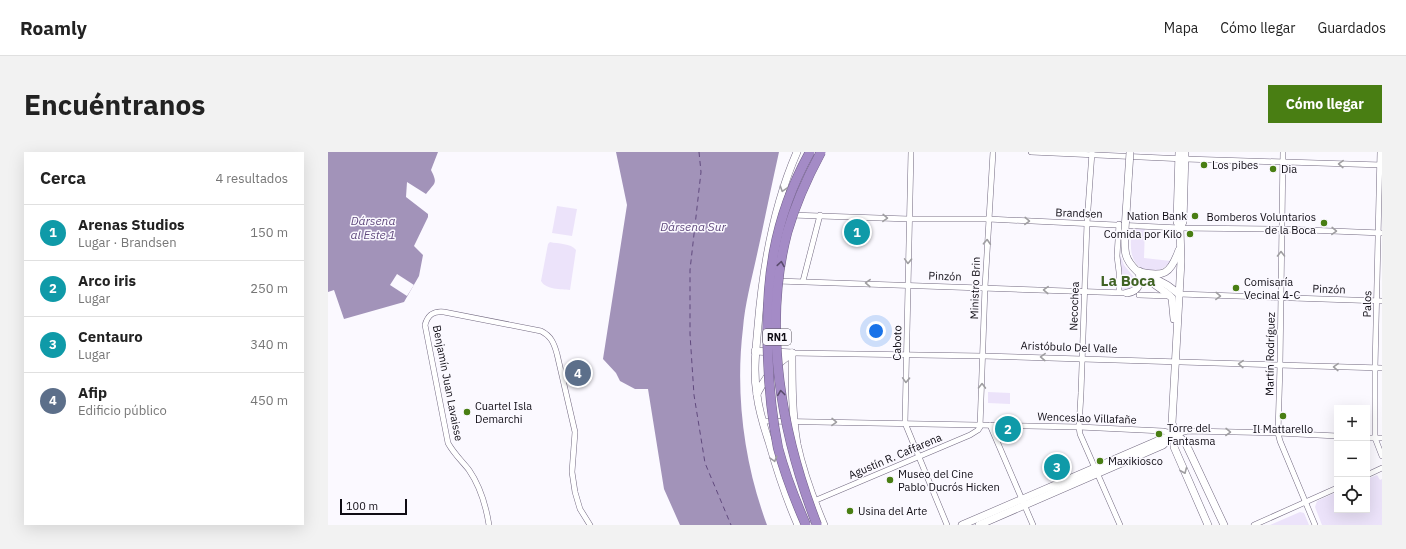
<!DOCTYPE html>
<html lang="es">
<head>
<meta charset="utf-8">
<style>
	:root { --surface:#fff; --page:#f2f2f2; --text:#222; --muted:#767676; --line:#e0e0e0; --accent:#497e13 }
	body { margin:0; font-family:"IBM Plex Sans",sans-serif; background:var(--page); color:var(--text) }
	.controls { position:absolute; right:12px; bottom:12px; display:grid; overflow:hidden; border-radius:0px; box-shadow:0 4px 16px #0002 }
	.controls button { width:36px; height:36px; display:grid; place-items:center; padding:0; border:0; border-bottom:1px solid var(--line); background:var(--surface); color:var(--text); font:20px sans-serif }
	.scale { position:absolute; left:12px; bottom:10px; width:67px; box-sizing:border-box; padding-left:4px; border:2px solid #0f0c14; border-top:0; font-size:11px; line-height:14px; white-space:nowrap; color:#0f0c14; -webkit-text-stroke:3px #fbf9ff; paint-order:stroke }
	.you { position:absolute; left:548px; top:179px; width:14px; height:14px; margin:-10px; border:3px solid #fff; border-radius:50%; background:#1a73e8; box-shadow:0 0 0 6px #1a73e833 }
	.badge { display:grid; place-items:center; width:26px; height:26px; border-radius:50%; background:var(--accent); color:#fff; font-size:13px; font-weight:700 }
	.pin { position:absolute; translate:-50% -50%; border:2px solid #fff; box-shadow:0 1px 4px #0006 }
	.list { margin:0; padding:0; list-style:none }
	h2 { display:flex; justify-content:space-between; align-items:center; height:52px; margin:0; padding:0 16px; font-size:17px }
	h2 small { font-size:13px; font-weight:400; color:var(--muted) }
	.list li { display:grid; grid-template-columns:26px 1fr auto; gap:12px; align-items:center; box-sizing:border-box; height:56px; padding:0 16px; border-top:1px solid var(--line) }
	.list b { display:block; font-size:15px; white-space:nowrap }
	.list p { margin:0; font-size:13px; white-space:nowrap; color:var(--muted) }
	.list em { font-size:13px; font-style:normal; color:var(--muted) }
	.icon { flex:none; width:22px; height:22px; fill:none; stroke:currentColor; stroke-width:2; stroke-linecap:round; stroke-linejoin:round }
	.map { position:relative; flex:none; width:1054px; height:373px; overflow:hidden; border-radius:0px }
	header { display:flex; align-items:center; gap:24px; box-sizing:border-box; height:56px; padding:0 20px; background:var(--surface); border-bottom:1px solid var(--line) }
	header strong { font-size:19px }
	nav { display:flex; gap:22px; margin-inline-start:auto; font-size:14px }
	.intro { display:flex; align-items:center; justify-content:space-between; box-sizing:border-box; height:96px; padding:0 24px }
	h1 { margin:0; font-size:28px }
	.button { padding:10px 18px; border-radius:0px; background:var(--accent); color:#fff; font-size:14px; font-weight:700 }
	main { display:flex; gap:24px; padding:0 24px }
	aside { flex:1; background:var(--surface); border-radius:0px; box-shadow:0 4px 16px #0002 }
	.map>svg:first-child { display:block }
</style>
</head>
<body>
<header>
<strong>Roamly</strong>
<nav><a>Mapa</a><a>Cómo llegar</a><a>Guardados</a></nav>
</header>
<div class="intro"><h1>Encuéntranos</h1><a class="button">Cómo llegar</a></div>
<main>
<aside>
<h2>Cerca<small>4 resultados</small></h2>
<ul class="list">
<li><span class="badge" style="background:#0f9aa8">1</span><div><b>Arenas Studios</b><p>Lugar · Brandsen</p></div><em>150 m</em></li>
<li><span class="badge" style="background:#0f9aa8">2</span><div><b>Arco iris</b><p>Lugar</p></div><em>250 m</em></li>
<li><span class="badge" style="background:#0f9aa8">3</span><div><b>Centauro</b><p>Lugar</p></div><em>340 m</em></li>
<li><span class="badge" style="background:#5c6f8a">4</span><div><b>Afip</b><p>Edificio público</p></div><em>450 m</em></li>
</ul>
</aside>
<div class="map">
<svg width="1054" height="373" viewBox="0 0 1054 373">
	<rect width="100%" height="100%" fill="#fbf9ff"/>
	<g fill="#ece3fa">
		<polygon points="229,54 249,57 244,84 224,81"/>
		<path d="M804,75L817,76L816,106L843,109C832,124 809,122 804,103C802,94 803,84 804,75Z"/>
		<path d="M222,90C230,92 243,91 248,98L242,138C233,137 218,138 213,129L220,92Z"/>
		<polygon points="791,100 796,113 809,129 804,138 793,137"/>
		<polygon points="660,240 682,241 682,252 660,251"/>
		<polygon points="1049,323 1052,328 1054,327 1054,373 994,373 987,355 989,349 1009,340 1009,358 1039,358 1039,327"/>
		<polygon points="972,360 976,361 981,373 942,373"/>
	</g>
	<g fill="#a293b9">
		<path d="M0,0H110L103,18C110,32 107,30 98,42L79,30L78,45L100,62V65L86,94L95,103L91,124L76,150L16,167L6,138L0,140Z"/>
		<path d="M288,0H451C443,36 436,71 428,107C423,130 417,152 415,176C407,242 416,311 439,373H352L336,337L320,237H307L292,229L288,221L275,207L299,53Z"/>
	</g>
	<polygon fill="#fbf9ff" points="69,122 86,133 79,144 62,133"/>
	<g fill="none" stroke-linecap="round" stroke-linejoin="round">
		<polyline stroke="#614a7e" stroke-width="1" stroke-dasharray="5 4" stroke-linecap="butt" points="371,0 373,20 362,118 362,182 366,243 377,311 403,373"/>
		<defs>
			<g id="minor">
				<polyline points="583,0 577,271 619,373"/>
				<polyline points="703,0 857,7 1054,13"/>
				<polyline points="764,0 759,71 753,241 751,275 752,282 792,373"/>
				<polyline points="955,0 952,213 950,281 952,289 987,373"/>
				<polyline points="1052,0 1047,216 1047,286 1054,304"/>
				<polyline points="463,63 581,67 660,67 852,76 954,77 1054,81"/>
				<polyline points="449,129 799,141"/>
				<polyline points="475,129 492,63"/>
				<polyline points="791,140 791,120 789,104 791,72"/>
				<polyline points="851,142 1054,149"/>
				<polyline points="811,143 842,144"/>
				<polyline points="464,201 655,204 1054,216"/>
				<polyline points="435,269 751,275 835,279 848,282 860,279 950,281 1009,284"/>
				<polyline points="662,273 705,373"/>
				<polyline points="1039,286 1054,286"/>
				<polyline points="1039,323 1054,316"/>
				<polyline points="486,349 642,283 650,278 652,275 657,135 665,0"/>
				<path d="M161,373C158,354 152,334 141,318C134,309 126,302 120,291L97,173C100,162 106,159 116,160L213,179C223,184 226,191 229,202L247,280L244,320L247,340L252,357L262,373"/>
				<polyline points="926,373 1009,336"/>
			</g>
			<g id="secondary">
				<path d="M469,0C445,55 435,115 430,174C428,197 425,220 429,243C431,259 436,275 441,290C449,318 458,346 470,373"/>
				<polyline points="851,0 849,70 852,76 853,109 844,271 848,282 846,295 880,373"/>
				<polyline points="852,76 855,70 857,0"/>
				<path d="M797,78C797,86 796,96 798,103C803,121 831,133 844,146L846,167"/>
				<path d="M811,120C836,125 842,123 851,98"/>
				<polyline points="822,124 839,133 851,142"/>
				<path d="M799,141C812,139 813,130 811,119"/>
				<polyline points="427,199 464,201"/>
				<path d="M464,201C464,230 464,263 469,292C475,320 485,347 496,373"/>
				<path d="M429,242C437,225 448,212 464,201"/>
				<polyline points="848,282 857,290 896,373"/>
				<polyline points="634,373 836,286 848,282"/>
				<polyline points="651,373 835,293 846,283"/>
			</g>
		</defs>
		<use href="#minor" stroke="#726980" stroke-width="6"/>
		<use href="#secondary" stroke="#726980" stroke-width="8"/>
		<use href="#minor" stroke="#fff" stroke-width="5"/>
		<use href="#secondary" stroke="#fff" stroke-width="7"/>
		<defs>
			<polyline id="secondary-bridge" points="797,78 802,0"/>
			<g id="motorway-bridge">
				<path d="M478,373C467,348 457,322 450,296C444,266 441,236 440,205C437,130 445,67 482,0"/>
				<path d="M489,373C454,283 434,177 459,81C467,53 479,26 493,0"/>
			</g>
		</defs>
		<use href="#secondary-bridge" stroke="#726980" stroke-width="8" stroke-linecap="butt"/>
		<use href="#motorway-bridge" stroke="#705f88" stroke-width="10" stroke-linecap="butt"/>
		<use href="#secondary-bridge" stroke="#fff" stroke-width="7"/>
		<use href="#motorway-bridge" stroke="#a48bc6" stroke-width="9"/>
	</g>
	<defs><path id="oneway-chevron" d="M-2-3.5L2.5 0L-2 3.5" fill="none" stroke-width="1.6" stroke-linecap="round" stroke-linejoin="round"/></defs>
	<g stroke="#9f9ea1">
		<use href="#oneway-chevron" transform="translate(1013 12) rotate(-178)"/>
		<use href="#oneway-chevron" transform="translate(455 37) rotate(108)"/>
		<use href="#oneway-chevron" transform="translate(557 66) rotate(2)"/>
		<use href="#oneway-chevron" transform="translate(699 69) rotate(2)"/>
		<use href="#oneway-chevron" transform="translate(1006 79) rotate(2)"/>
		<use href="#oneway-chevron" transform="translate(659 90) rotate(-87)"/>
		<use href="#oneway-chevron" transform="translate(953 102) rotate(-90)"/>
		<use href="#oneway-chevron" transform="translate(580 109) rotate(92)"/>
		<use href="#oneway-chevron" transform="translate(540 131) rotate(-178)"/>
		<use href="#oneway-chevron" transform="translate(718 138) rotate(-178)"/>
		<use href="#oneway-chevron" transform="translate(890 144) rotate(2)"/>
		<use href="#oneway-chevron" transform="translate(715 205) rotate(-178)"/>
		<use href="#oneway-chevron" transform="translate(913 212) rotate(-178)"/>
		<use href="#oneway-chevron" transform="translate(1008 215) rotate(-178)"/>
		<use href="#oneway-chevron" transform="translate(578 228) rotate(92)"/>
		<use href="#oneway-chevron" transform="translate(654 234) rotate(-89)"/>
		<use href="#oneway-chevron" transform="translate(506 270) rotate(1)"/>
		<use href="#oneway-chevron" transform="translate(900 280) rotate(1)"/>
		<use href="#oneway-chevron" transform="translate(446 307) rotate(74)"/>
		<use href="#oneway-chevron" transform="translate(856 319) rotate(67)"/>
	</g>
	<g stroke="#5a4c6d">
		<use href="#oneway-chevron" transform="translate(453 112) rotate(-81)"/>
		<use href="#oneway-chevron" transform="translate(453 241) rotate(-97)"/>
	</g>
	<g fill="#497e13" stroke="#fbf9ff" stroke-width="1.5">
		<circle cx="876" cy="13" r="4"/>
		<circle cx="945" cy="17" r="4"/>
		<circle cx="867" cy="64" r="4"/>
		<circle cx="996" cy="71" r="4"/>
		<circle cx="862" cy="82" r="4"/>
		<circle cx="908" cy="136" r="4"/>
		<circle cx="139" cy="260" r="4"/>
		<circle cx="955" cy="264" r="4"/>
		<circle cx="831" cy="282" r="4"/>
		<circle cx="772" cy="309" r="4"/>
		<circle cx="562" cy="328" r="4"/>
		<circle cx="522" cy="359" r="4"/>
	</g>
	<g text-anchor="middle" stroke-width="3" stroke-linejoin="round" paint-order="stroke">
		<rect fill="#fbf9ff" stroke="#56535a" stroke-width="1" x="435" y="177" width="28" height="16" rx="3"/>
		<g font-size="10" font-weight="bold" fill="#0f0c14">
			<text x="449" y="189">RN1</text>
		</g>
		<g font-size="11" fill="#0f0c14" stroke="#fbf9ff" text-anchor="start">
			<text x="884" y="17">Los pibes</text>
			<text x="953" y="21">Dia</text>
			<text x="859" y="68" text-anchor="end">Nation Bank</text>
			<text x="988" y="69" text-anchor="end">Bomberos Voluntarios<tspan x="988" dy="13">de la Boca</tspan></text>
			<text x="854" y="86" text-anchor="end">Comida por Kilo</text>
			<text x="916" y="134">Comisaría<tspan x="916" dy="13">Vecinal 4-C</tspan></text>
			<text x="147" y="258">Cuartel Isla<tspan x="147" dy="13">Demarchi</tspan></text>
			<text x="839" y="280">Torre del<tspan x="839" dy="13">Fantasma</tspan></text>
			<text x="955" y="281" text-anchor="middle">Il Mattarello</text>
			<text x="780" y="313">Maxikiosco</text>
			<text x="570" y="326">Museo del Cine<tspan x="570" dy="13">Pablo Ducrós Hicken</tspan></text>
			<text x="530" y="363">Usina del Arte</text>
		</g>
		<g font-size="11" fill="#0f0c14" stroke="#fbf9ff">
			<text transform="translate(751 61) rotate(2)" y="4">Brandsen</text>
			<text transform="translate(617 124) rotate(2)" y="4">Pinzón</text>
			<text transform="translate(647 136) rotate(-88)" y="4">Ministro Brin</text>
			<text transform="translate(1001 137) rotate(2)" y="4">Pinzón</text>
			<text transform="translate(1039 152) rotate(-89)" y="4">Palos</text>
			<text transform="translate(746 154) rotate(-88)" y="4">Necochea</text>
			<text transform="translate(569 191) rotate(-89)" y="4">Caboto</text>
			<text transform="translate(741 195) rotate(2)" y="4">Aristóbulo Del Valle</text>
			<text transform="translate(942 202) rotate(-89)" y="4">Martín Rodríguez</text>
			<text transform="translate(120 231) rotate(79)" y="4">Benjamín Juan Lavaisse</text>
			<text transform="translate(759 266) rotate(2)" y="4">Wenceslao Villafañe</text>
			<text transform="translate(567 304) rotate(-23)" y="4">Agustín R. Caffarena</text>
		</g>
		<g font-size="12" font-style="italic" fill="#614a7e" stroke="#fbf9ff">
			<text x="45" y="73">Dársena<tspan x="45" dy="14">al Este 1</tspan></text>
			<text x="365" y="79">Dársena Sur</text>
		</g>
		<g font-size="15" font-weight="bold" fill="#406324" stroke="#fbf9ff">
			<text x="800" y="134">La Boca</text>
		</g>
	</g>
</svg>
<div class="controls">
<button>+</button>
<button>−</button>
<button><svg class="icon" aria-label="locate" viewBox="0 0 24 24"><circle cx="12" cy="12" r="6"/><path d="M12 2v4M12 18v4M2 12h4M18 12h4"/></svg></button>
</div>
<div class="scale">100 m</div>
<div class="you"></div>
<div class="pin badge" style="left:529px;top:80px;background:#0f9aa8">1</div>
<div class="pin badge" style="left:680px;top:277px;background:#0f9aa8">2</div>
<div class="pin badge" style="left:729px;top:315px;background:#0f9aa8">3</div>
<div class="pin badge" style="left:250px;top:221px;background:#5c6f8a">4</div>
</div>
</main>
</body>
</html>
